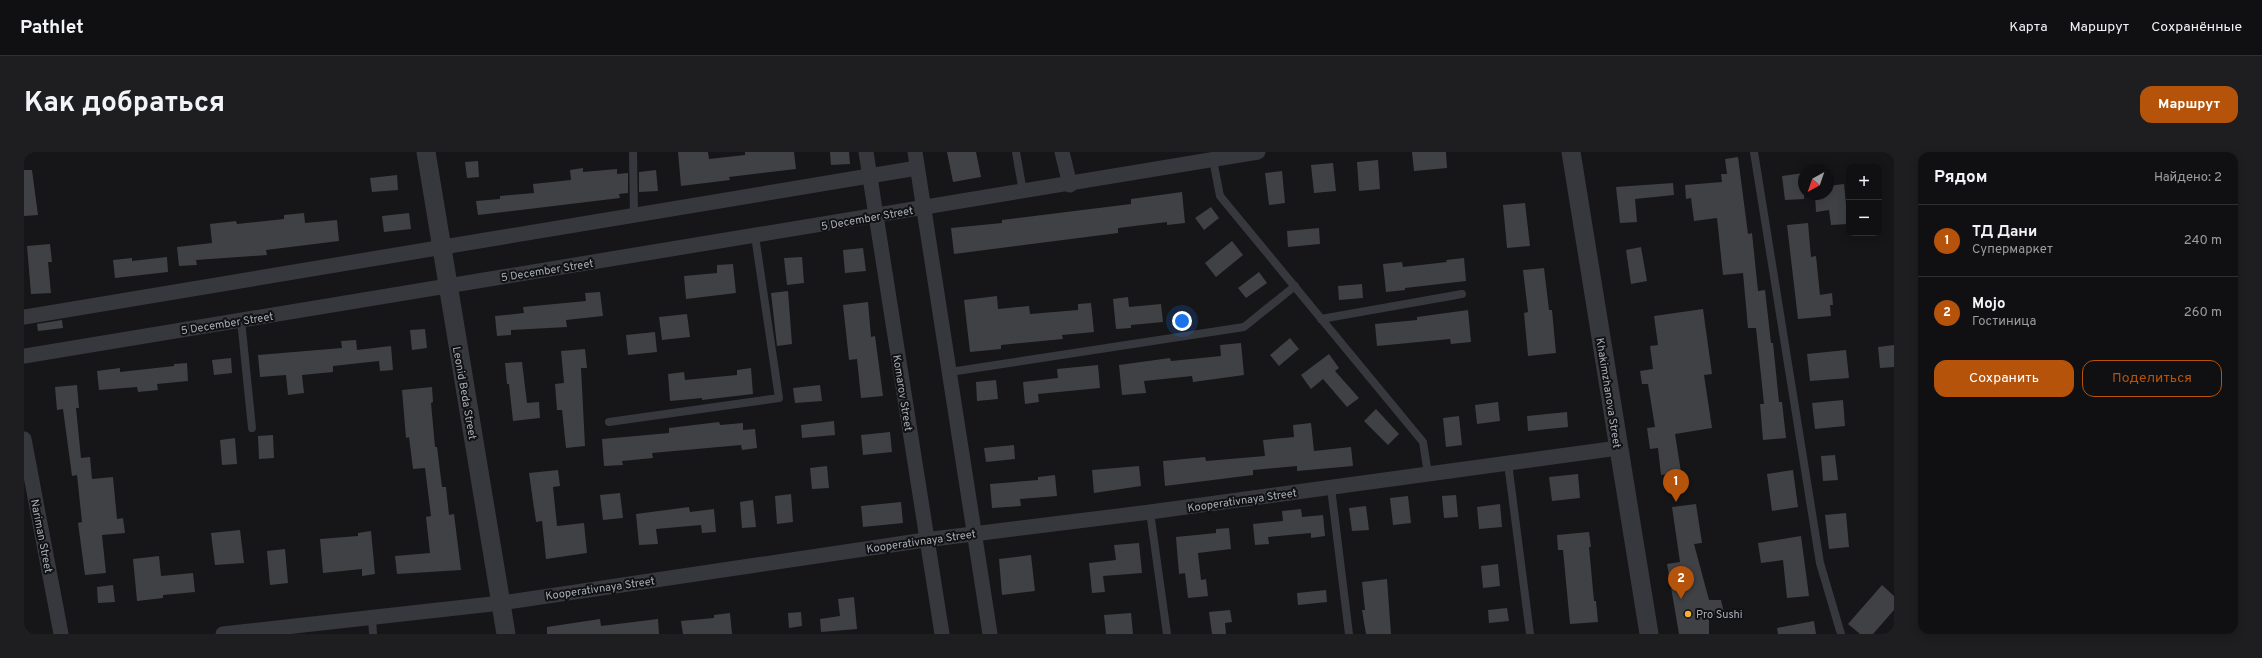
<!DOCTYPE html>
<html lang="ru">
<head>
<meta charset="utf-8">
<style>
	:root { --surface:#101012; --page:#1e1e20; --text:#f1f3f6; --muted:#9c9d9f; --line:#303032; --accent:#b45309 }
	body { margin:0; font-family:Overpass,sans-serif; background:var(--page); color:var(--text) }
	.controls { position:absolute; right:12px; top:12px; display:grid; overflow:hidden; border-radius:8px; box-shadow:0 2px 10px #0003 }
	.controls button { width:36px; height:36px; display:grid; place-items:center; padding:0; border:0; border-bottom:1px solid var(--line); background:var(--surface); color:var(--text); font:20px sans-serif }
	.compass { position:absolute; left:1774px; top:12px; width:36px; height:36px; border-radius:50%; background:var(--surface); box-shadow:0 2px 10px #0003; rotate:220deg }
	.you { position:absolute; left:1158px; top:169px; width:14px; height:14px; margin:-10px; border:3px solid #fff; border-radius:50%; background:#1a73e8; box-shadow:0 0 0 6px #1a73e833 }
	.badge { display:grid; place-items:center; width:26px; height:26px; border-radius:50%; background:var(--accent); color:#fff; font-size:13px; font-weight:700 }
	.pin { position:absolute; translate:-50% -33px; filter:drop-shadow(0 1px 2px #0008) }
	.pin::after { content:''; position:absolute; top:21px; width:14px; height:12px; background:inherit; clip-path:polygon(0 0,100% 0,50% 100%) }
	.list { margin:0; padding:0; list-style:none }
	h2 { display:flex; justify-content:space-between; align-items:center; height:52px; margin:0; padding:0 16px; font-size:17px }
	h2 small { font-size:13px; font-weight:400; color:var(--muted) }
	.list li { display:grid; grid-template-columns:26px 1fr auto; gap:12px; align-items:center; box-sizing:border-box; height:72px; padding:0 16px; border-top:1px solid var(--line) }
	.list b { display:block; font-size:15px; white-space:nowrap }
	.list p { margin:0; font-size:13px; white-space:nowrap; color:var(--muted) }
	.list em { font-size:13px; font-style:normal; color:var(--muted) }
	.actions { display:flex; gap:8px; padding:12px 16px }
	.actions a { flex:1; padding:9px 0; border:1px solid var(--accent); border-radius:12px; text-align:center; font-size:14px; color:var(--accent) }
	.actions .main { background:var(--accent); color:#fff }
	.map { position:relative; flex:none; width:1870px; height:482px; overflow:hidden; border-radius:12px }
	header { display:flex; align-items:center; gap:24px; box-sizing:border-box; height:56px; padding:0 20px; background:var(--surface); border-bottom:1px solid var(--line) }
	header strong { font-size:19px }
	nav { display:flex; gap:22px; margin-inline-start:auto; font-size:14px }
	.intro { display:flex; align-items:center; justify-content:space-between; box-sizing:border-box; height:96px; padding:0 24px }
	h1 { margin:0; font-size:28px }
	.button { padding:10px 18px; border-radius:12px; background:var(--accent); color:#fff; font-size:14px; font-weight:700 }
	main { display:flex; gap:24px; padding:0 24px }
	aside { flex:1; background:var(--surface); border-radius:12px; box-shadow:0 2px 10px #0003 }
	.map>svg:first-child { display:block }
</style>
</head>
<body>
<header>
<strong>Pathlet</strong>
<nav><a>Карта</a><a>Маршрут</a><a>Сохранённые</a></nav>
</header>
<div class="intro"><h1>Как добраться</h1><a class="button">Маршрут</a></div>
<main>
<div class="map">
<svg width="1870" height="482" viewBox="0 0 1870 482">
	<rect width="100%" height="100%" fill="#161618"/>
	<g fill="#404145">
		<polygon points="654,0 684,0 685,7 721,3 721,0 770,0 772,17 705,25 706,28 657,34"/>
		<polygon points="806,0 825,0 826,12 807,13"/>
		<polygon points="923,0 952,0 957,25 929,30"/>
		<polygon points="1388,0 1422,0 1423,16 1390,19"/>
		<polygon points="1714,5 1724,82 1728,81 1734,139 1741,138 1747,191 1749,191 1755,250 1758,250 1762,286 1739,288 1736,252 1740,252 1732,176 1724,176 1719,121 1699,123 1693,66 1670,69 1667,46 1662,47 1661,33 1698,30 1697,22 1703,22 1701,7"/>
		<polygon points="1354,8 1356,37 1335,39 1333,10"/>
		<polygon points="454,9 455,25 443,26 441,10"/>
		<polygon points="1309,11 1312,39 1290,41 1287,13"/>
		<polygon points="559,16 559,20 593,17 593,22 604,21 604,41 595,42 596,46 454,63 452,49 476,47 476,44 510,41 509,32 547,28 546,18"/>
		<polygon points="0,18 8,18 14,63 0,64"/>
		<polygon points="632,18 634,39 615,40 615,20"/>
		<polygon points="1258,19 1261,51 1245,53 1241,21"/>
		<polygon points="1780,21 1780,47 1761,48 1758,24"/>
		<polygon points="373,23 374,38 348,40 346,26"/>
		<polygon points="1649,31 1650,43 1611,47 1613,70 1596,71 1592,35"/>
		<polygon points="1820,32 1824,72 1807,73 1805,58 1792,60 1791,42 1804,42 1804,34"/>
		<polygon points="1158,40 1161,71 1143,73 1143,70 1094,76 1094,81 930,102 927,76 978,71 978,68 1107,52 1107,47"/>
		<polygon points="1501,51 1506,94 1483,96 1479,53"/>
		<polygon points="1187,55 1195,66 1180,78 1171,66"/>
		<polygon points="280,61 281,71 313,68 315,89 242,98 243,103 172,108 173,113 155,114 153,95 188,91 186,72 212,69 213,72 260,67 260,63"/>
		<polygon points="385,61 387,77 360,80 358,64"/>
		<polygon points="1784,71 1787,105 1792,104 1796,143 1808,141 1809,153 1806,153 1807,164 1774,167 1763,73"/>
		<polygon points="1295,76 1296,92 1264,95 1263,79"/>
		<polygon points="1208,89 1219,103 1192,125 1181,111"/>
		<polygon points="26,92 28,110 24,110 27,141 7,142 3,94"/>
		<polygon points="1617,95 1623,129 1607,132 1602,98"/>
		<polygon points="839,96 842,119 821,121 819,98"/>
		<polygon points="143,105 144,120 91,126 89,108 108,106 108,109"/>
		<polygon points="778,105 780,131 763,133 760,106"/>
		<polygon points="1440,106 1442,129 1381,136 1381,138 1362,140 1359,112 1378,110 1379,115 1423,110 1422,108"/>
		<polygon points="709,112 712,141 662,147 660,124 693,121 693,113"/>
		<polygon points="1520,116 1525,158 1528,158 1532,201 1504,204 1500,161 1504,160 1499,118"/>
		<polygon points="1235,120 1243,131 1222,146 1214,136"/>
		<polygon points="1338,132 1339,146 1315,148 1314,134"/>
		<polygon points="764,139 768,192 753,194 747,141"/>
		<polygon points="576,140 579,164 542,168 543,175 487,178 487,183 473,184 471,164 500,161 499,155 562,149 561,141"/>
		<polygon points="973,144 974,157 1005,154 1006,162 1054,158 1054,152 1067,151 1070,180 1038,183 1039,187 977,193 977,197 946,200 940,148"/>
		<polygon points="1104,145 1105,155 1137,152 1139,170 1107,173 1107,176 1092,177 1089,147"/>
		<polygon points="844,150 847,185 851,184 859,244 837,246 833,207 825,208 819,153"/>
		<polygon points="1679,157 1688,222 1680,223 1688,276 1651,282 1657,320 1637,323 1634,296 1626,297 1623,276 1631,275 1624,232 1618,232 1616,219 1629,217 1626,194 1634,193 1630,164"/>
		<polygon points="1444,158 1447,190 1427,192 1426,187 1353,194 1351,172 1393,168 1393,165"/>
		<polygon points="663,162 666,185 638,188 635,165"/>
		<polygon points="38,168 39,176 14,179 13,172"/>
		<polygon points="401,177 403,196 388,198 386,178"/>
		<polygon points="631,180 633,200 604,203 602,183"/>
		<polygon points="1266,186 1275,197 1255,214 1246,203"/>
		<polygon points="332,188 333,198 367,194 369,218 356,219 355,209 309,214 309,220 278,223 280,241 264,243 262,223 236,225 234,203 318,196 317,189"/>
		<polygon points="1217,191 1220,223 1169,230 1168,224 1120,229 1122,241 1098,243 1095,213 1146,206 1147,209 1197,204 1196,193"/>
		<polygon points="1870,193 1870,215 1856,216 1854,195"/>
		<polygon points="561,197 563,216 557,216 561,294 542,296 538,258 533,258 531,232 540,231 537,199"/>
		<polygon points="1822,198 1825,226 1786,229 1783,202"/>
		<polygon points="1305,202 1315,216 1311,219 1335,246 1323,255 1299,227 1287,237 1277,223"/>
		<polygon points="207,206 208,221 190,223 188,208"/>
		<polygon points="498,210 503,251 515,250 516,266 489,269 485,232 483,232 481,211"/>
		<polygon points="163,211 164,229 133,232 134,238 114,240 113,235 75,238 73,219 96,216 96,220 150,214 150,212"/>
		<polygon points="1074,213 1076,236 1014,242 1015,250 1001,252 999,230 1034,226 1033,217"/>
		<polygon points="727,216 729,242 678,248 678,246 646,249 644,222 660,220 661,228 713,223 713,218"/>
		<polygon points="972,228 974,247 953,249 952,230"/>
		<polygon points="53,233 55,256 52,256 57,306 66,305 68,327 89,325 93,367 99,366 101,381 78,383 82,421 61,423 54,371 58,370 53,323 48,324 39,257 33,258 31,235"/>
		<polygon points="796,233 798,249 771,251 769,236"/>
		<polygon points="408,235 409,250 407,251 411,295 413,295 418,335 422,335 425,363 430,362 437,418 373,422 371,404 406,401 402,365 407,364 401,316 389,317 385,285 382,286 378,238"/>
		<polygon points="1819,248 1821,274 1791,277 1788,251"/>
		<polygon points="1474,250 1476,269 1453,272 1451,253"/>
		<polygon points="1352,257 1375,282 1364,293 1340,269"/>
		<polygon points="1543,260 1544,275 1504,279 1503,264"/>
		<polygon points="1435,264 1438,293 1422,295 1419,266"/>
		<polygon points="810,269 811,283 778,286 777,273"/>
		<polygon points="695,270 696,273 719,271 719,278 731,277 733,296 718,298 717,293 628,301 629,306 598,309 599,313 580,314 578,287 645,281 645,276"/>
		<polygon points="1287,271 1290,299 1327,295 1329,314 1273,319 1273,314 1229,318 1229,323 1141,334 1139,309 1181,305 1182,309 1241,304 1239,288 1270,285 1269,273"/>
		<polygon points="866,280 868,300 839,303 837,283"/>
		<polygon points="249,283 250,306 235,307 234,284"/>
		<polygon points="211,286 213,312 198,313 196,288"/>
		<polygon points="990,293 991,307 962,310 960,296"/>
		<polygon points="1811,303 1814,328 1799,329 1797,304"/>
		<polygon points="803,314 805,336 788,337 786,316"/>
		<polygon points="1115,314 1117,334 1070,341 1068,318"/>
		<polygon points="534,318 536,334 529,335 533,374 560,371 563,401 522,407 518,369 512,370 505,321"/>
		<polygon points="1769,318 1774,355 1748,359 1743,322"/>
		<polygon points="1554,322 1556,346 1528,349 1525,325"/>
		<polygon points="1031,323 1033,344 996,347 997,354 968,356 966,332 1014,328 1014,325"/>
		<polygon points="596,341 599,366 579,368 576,343"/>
		<polygon points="767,342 769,370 753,372 751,344"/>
		<polygon points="1432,343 1434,365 1420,366 1418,344"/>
		<polygon points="1384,344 1387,371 1369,373 1366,346"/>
		<polygon points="729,348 732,375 718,376 716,350"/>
		<polygon points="877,350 879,371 839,375 837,354"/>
		<polygon points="1476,352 1478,375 1455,377 1453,355"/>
		<polygon points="1672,352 1678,391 1670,392 1685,448 1697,448 1700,461 1685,464 1685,482 1655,482 1643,412 1656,410 1648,355"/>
		<polygon points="1342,354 1345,378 1328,379 1325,356"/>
		<polygon points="665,355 666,360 690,357 692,380 678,381 677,373 632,377 634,392 615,393 612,362"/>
		<polygon points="1277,357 1278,365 1299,363 1301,384 1287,386 1287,381 1244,385 1245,392 1231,393 1229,372 1259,369 1258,359"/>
		<polygon points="1822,361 1825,395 1805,397 1801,363"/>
		<polygon points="1205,376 1207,397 1174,401 1177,428 1182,427 1184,444 1164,446 1161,421 1155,422 1152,385 1192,381 1192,377"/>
		<polygon points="216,378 220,411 191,413 187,381"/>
		<polygon points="347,379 351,422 338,424 338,417 299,421 296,387 334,384 334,381"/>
		<polygon points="1565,380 1567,395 1565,395 1570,449 1572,449 1574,470 1546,472 1539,398 1534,398 1533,383"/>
		<polygon points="1777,384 1785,444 1763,446 1759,408 1737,411 1734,391"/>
		<polygon points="1115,391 1118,421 1079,424 1081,440 1068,441 1065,411 1092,408 1090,393"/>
		<polygon points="261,397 264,431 246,433 243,399"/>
		<polygon points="1007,403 1011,439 978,443 975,407"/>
		<polygon points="135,404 137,424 169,421 171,440 139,443 139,446 113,449 109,407"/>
		<polygon points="1474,412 1476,434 1459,436 1457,414"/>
		<polygon points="1363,427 1367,482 1342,482 1338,458 1341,458 1338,430"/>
		<polygon points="89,433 91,450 74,451 73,435"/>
		<polygon points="1858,433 1870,444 1870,458 1849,482 1836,482 1824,472"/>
		<polygon points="1302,438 1303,450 1274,453 1273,441"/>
		<polygon points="830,445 833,477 797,480 796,467 816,464 814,447"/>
		<polygon points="1483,456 1485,469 1465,471 1464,458"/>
		<polygon points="1206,458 1208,470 1201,471 1202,482 1188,482 1185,460"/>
		<polygon points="777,460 778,474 765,476 764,461"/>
		<polygon points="706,461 708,482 659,482 657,469 690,466 690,463"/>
		<polygon points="1107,461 1109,482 1082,482 1080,463"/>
		<polygon points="576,467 577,474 634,467 635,482 523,482 523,475"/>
		<polygon points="1790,469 1792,482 1754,482 1753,476"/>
	</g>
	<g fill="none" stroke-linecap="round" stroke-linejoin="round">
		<g stroke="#37383d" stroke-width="8">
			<polyline points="609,0 610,63"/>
			<polyline points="992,0 999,40"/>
			<polyline points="1730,0 1796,411 1817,482"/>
			<polyline points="1189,8 1196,44 1399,290 1404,322"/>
			<polyline points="1297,167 1438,142"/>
			<polyline points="217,168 228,276"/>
			<polyline points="926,220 1220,175 1271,134"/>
			<polyline points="585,270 755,246 731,84"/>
			<polyline points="1484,311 1506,482"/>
			<polyline points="1307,336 1325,482"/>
			<polyline points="1126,360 1143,482"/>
			<polyline points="348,465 349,482"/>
		</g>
		<g stroke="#37383d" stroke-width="15">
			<polyline points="842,0 918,482"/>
			<polyline points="891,0 966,482"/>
			<polyline points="1038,0 1046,33"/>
			<polyline points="0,165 893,16"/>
			<polyline points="0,204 1234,0"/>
			<polyline points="0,287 37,482"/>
			<polyline points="199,482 477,451 901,388 1126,360 1594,296"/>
		</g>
		<g stroke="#37383d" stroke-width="19">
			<polyline points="402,0 482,482"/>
			<polyline points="1547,0 1625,482"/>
		</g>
	</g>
	<circle fill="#f2b134" stroke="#111113" stroke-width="1.5" cx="1664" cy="462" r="4"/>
	<g text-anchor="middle" stroke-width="4" stroke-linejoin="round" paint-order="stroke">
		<g font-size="11" fill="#a8adb8" stroke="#111113">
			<text transform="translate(843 66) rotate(-10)" y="4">5 December Street</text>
			<text transform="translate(523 118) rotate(-9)" y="4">5 December Street</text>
			<text transform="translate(203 171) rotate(-9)" y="4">5 December Street</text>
			<text transform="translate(441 241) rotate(80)" y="4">Leonid Beda Street</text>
			<text transform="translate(879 241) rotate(81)" y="4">Komarov Street</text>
			<text transform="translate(1585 241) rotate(81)" y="4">Khakimzhanova Street</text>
			<text transform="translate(1218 348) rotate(-8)" y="4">Kooperativnaya Street</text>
			<text transform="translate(18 384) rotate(79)" y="4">Nariman Street</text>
			<text transform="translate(897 389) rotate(-8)" y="4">Kooperativnaya Street</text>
			<text transform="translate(576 436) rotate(-8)" y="4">Kooperativnaya Street</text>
		</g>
		<g font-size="11" fill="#a8adb8" stroke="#111113" text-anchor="start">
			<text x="1672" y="466">Pro Sushi</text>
		</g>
	</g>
</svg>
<div class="controls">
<button>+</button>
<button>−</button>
</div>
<svg class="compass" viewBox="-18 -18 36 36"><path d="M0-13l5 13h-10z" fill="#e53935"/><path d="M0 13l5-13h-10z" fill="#9c9d9f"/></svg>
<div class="you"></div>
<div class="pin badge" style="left:1652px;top:350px">1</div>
<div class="pin badge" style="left:1657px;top:447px">2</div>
</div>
<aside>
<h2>Рядом<small>Найдено: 2</small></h2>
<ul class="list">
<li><span class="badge">1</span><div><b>ТД Дани</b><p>Супермаркет</p></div><em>240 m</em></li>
<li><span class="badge">2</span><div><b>Mojo</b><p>Гостиница</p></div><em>260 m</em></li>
</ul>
<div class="actions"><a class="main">Сохранить</a><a>Поделиться</a></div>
</aside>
</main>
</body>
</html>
